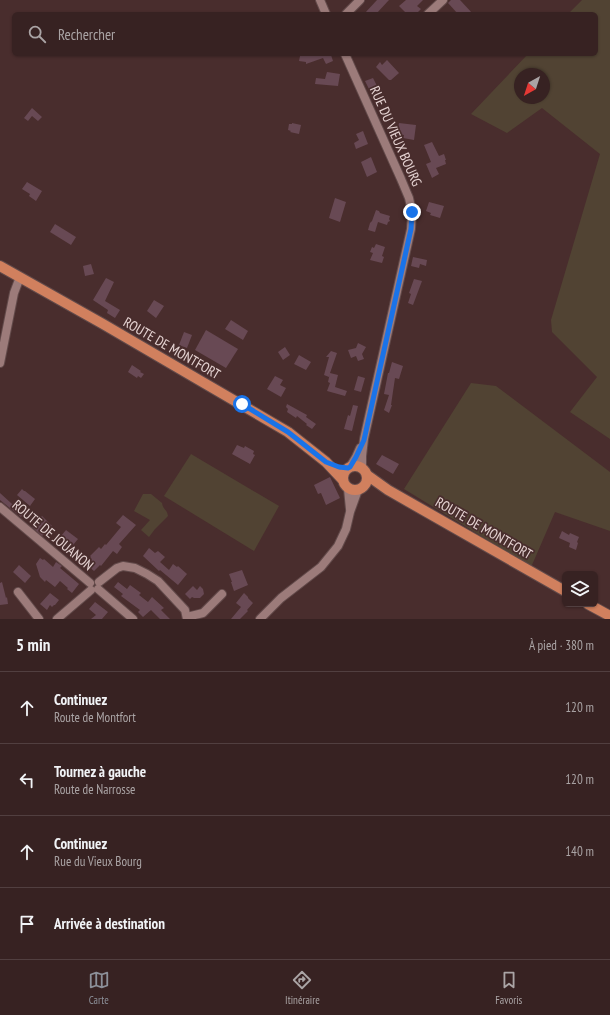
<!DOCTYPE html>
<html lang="fr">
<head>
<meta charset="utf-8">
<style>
	:root { --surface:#372222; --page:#422f2f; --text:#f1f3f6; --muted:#aaa4a5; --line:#513f40; --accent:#8c9099 }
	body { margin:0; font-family:"PT Sans Narrow",sans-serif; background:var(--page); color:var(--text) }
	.controls { position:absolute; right:12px; bottom:12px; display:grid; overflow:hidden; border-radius:6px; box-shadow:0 1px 3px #0004 }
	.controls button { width:36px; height:36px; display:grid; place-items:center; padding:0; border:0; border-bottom:1px solid var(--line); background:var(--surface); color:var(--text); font:20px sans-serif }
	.compass { position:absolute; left:514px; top:68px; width:36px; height:36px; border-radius:50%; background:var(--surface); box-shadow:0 1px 3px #0004; rotate:219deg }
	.stop { position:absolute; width:12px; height:12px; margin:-9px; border:3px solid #1a73e8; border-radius:50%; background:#fff }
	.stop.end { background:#1a73e8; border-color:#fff; box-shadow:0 1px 4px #0008 }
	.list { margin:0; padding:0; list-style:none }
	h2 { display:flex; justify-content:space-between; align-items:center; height:52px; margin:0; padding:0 16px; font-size:17px }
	h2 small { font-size:13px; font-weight:400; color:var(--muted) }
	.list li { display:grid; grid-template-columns:26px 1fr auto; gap:12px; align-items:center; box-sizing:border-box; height:72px; padding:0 16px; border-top:1px solid var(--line) }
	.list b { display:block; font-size:15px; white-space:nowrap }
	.list p { margin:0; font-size:13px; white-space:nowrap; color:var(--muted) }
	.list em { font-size:13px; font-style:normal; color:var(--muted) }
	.icon { flex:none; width:22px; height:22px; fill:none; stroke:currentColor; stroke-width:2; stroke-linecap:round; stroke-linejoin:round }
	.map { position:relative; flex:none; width:610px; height:619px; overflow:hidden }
	.search { position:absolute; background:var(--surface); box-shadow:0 1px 3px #0004; left:12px; right:12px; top:12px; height:44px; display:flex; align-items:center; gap:10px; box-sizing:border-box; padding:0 14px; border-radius:6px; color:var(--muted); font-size:15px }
	.sheet { height:340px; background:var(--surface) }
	nav { display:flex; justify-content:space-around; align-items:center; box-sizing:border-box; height:56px; border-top:1px solid var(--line); background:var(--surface); font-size:11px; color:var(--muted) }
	nav a { display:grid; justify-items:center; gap:2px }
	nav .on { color:var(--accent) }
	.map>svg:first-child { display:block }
</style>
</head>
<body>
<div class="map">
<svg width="610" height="619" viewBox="0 0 610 619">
	<rect width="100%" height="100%" fill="#492d2d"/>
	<g fill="#514333" fill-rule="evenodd">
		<path d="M582,0H610V439L570,412L597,377L552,332L551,320L600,154L542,108L507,133L471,114L528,54H596V14H568ZM520,74H544V98H520Z"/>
		<polygon points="471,383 496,386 610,472 610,531 555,512 532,565 530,566 404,489"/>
		<polygon points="191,454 279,506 254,551 164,496"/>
		<path d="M143,494H151L162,503C163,510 167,509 168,516L155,529L149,537L141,530L150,520L134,511Z"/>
	</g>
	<g fill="#684954">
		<polygon points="377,0 389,0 376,14 364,14"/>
		<polygon points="406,0 423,0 417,6 421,9 416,14 407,14 399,6"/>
		<polygon points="451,0 460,0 473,14 458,14 448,3"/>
		<polygon points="305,54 332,54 331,55 333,61 326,64 323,58 306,64 306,62 299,61 300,56"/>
		<polygon points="387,60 399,73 391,80 389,80 376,67 380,62 382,65"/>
		<polygon points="327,72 340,74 338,86 315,84 316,78 325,79"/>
		<polygon points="373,78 377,86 379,85 383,93 373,97 365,81"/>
		<polygon points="32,108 42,117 38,121 32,116 28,121 24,118"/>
		<polygon points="292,123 301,125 299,134 290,132 291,131 288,130 289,124 292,124"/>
		<polygon points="399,123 416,125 414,140 403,138 404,135 397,134"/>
		<polygon points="363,131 368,144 356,149 354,143 359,140 356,134"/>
		<polygon points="432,142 439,156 444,154 446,160 445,160 446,164 436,168 439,174 432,178 426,164 431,162 424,145"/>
		<polygon points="371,157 377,172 367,177 361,162"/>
		<polygon points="27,182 42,191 36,201 29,196 30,194 22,189"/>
		<polygon points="335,198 346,202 340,222 329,218"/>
		<polygon points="429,202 444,206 440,218 430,215 431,213 426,211"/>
		<polygon points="376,210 379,211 380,213 390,216 389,219 390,221 388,222 387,225 378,222 375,232 368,230 370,223 372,221"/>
		<polygon points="55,224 76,237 71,245 50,232"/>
		<polygon points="376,244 385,247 382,256 384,257 382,263 370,260 373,253 370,252 372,247 374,248"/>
		<polygon points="413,257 427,260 426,266 420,264 419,268 411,266"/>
		<polygon points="91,264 94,274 85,276 83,266"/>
		<polygon points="106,278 114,282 105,301 120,310 115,318 107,313 108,310 93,300"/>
		<polygon points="414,279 422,281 413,305 408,303 411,294 409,293"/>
		<polygon points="154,300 164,306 156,318 147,311"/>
		<polygon points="231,320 248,331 243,340 225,329"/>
		<polygon points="206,330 238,349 226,368 195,350"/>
		<polygon points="184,332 192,335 187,348 179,345"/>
		<polygon points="358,343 366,347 362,354 364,359 358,361 356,356 351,358 348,350 356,348"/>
		<polygon points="285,347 290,355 283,360 278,352"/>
		<polygon points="331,351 337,353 330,373 338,375 335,387 347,391 345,396 327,391 330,383 328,382 330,373 329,377 324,375 329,357 326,357"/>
		<polygon points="299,355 311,362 306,370 294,364"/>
		<polygon points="392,362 403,366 399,379 395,378 391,405 392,405 389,413 384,410 389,395 384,394 388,373 389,373"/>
		<polygon points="132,365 141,371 140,372 144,374 141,378 138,376 137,378 128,372"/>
		<polygon points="275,376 283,380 280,385 286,388 281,397 267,389"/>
		<polygon points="358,376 365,378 361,392 354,390"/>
		<polygon points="287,404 307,415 306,417 316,424 312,429 306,425 307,424 297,416 296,418 287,412 288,409 286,407"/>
		<polygon points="353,405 358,406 352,431 344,429 348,415 350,416"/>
		<polygon points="237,445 244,448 245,446 254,451 253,454 255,455 250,464 232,454"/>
		<polygon points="382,455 399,464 393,474 376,464"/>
		<polygon points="330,477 340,498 326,505 321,493 318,494 314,485"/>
		<polygon points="22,489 24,491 25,491 35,499 30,506 17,495"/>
		<polygon points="0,493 23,514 21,517 0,500"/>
		<polygon points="123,515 136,525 119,544 122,547 117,554 113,551 101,566 100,565 94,571 87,565 89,563 87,561 91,557 90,556 99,547 101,549 105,544 106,545 121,527 116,523"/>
		<polygon points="42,516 52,526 42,536 32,527"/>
		<polygon points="66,530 78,539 73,545 61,536"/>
		<polygon points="562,531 569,535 570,533 579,537 577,542 578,543 576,550 569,547 570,543 559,538"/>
		<polygon points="149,548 155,553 158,551 165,557 160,562 169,570 173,564 177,567 178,566 187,574 178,585 160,570 159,571 143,556"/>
		<polygon points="40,558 43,560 44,559 53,567 56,562 62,566 60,568 79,584 72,593 67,589 68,588 60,581 55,587 46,580 45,582 40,577 36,564"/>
		<polygon points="19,565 31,576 25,583 13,572"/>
		<polygon points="242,570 248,585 234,591 231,582 232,582 229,574"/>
		<polygon points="2,582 6,598 7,597 8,604 0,605 0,583"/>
		<polygon points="118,582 127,589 130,585 141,593 139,595 148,602 152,597 164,608 161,610 170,619 160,619 151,610 143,617 138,612 140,610 121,596 123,594 114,587"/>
		<polygon points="193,586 197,590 200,586 203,589 204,594 200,598 194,598 192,597 190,599 185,594"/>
		<polygon points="50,593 59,600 55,605 54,605 52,607 50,605 47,610 40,604"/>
		<polygon points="244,593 248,597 248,598 253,603 247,610 248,611 240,619 231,619 241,607 236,603"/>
		<polygon points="95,602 108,612 102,619 91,619 96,615 89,609"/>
	</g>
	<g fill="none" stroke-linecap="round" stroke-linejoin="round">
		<defs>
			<g id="minor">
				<polyline points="320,0 326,14"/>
				<polyline points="346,14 360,0"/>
				<polyline points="428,14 443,0"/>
				<polyline points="345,54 401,179 409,198 412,212 411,229 364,439 362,456 362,468"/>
				<polyline points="0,363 14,293 20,277"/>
				<polyline points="350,467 356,457 360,448"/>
				<polyline points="348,489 350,509"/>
				<polyline points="0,507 90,583"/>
				<polyline points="99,582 117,568 123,566 135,568 147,574 158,581 185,610 187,619"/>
				<polyline points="98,589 133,619"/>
				<polyline points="18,592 39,619"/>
				<polyline points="187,617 203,613 222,594"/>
				<polyline points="57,619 91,590"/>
				<polyline points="260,619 281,598 321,567 338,546 346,529 350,512 358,490"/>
			</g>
			<g id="major">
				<polyline points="0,266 103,324 288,432 326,462 342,479"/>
				<circle cx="355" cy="478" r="12"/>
				<polyline points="367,475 388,490 565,591"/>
				<polyline points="588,604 610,616"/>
			</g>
		</defs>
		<use href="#minor" stroke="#624a4a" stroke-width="10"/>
		<use href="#major" stroke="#624a4a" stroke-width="12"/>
		<use href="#minor" stroke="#9c7b7a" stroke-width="8"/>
		<use href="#major" stroke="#d1805e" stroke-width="10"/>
	</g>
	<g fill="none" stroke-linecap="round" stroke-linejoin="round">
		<polyline stroke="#1a73e8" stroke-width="5" points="242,404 288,432 326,462 339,467 348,468 350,467 356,457 364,440 411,229 412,212"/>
	</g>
	<g text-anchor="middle" stroke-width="3.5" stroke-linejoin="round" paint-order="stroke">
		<g font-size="14" fill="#e6d4d3" stroke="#492d2d">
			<text transform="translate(396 136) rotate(66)" y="5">RUE DU VIEUX BOURG</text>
			<text transform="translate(172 348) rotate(30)" y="5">ROUTE DE MONTFORT</text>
			<text transform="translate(484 528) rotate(30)" y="5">ROUTE DE MONTFORT</text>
			<text transform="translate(53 535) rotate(40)" y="5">ROUTE DE JOUANON</text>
		</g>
	</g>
</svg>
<div class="controls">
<button><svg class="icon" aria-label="layers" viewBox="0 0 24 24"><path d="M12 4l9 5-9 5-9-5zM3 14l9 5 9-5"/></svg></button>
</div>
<svg class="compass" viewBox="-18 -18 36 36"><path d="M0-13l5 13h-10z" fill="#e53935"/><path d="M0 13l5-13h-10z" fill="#aaa4a5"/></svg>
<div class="stop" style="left:242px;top:404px"></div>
<div class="stop end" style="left:412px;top:212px"></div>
<div class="search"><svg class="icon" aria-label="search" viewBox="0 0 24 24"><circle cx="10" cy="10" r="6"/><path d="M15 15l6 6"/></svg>Rechercher</div>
</div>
<section class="sheet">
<h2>5 min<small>À pied · 380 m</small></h2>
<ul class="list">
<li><svg class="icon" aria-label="ahead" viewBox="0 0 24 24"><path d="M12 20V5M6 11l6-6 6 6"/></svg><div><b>Continuez</b><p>Route de Montfort</p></div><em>120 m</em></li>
<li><svg class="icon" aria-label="left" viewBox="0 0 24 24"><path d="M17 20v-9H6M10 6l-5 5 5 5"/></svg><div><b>Tournez à gauche</b><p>Route de Narrosse</p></div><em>120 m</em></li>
<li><svg class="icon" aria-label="ahead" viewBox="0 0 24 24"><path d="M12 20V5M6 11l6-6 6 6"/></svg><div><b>Continuez</b><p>Rue du Vieux Bourg</p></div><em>140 m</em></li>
<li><svg class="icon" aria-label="arrive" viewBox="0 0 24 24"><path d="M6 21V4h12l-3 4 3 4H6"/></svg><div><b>Arrivée à destination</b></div></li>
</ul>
</section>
<nav>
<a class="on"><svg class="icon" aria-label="map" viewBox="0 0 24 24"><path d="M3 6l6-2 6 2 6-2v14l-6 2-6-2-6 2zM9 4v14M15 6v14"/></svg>Carte</a>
<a><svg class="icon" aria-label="directions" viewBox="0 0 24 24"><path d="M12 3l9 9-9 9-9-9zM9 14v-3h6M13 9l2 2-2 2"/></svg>Itinéraire</a>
<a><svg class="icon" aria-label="saved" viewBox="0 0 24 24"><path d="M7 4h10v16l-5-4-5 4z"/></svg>Favoris</a>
</nav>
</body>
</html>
